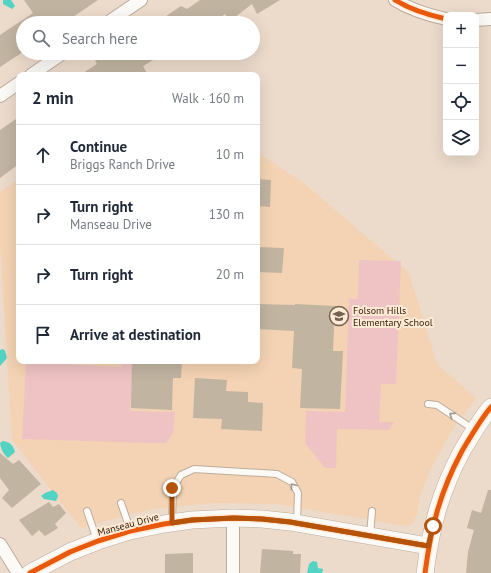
<!DOCTYPE html>
<html lang="en">
<head>
<meta charset="utf-8">
<style>
	:root { --surface:#fff; --page:#f6f6f7; --text:#1f2937; --muted:#747a83; --line:#e0e1e3 }
	body { margin:0; font-family:"PT Sans",sans-serif; background:var(--page); color:var(--text) }
	.controls { position:absolute; right:12px; top:12px; display:grid; overflow:hidden; border-radius:8px; box-shadow:0 4px 16px #0002 }
	.controls button { width:36px; height:36px; display:grid; place-items:center; padding:0; border:0; border-bottom:1px solid var(--line); background:var(--surface); color:var(--text); font:20px sans-serif }
	.stop { position:absolute; width:12px; height:12px; margin:-9px; border:3px solid #b45309; border-radius:50%; background:#fff }
	.stop.end { background:#b45309; border-color:#fff; box-shadow:0 1px 4px #0008 }
	.list { margin:0; padding:0; list-style:none }
	h2 { display:flex; justify-content:space-between; align-items:center; height:52px; margin:0; padding:0 16px; font-size:17px }
	h2 small { font-size:13px; font-weight:400; color:var(--muted) }
	.list li { display:grid; grid-template-columns:26px 1fr auto; gap:12px; align-items:center; box-sizing:border-box; height:60px; padding:0 16px; border-top:1px solid var(--line) }
	.list b { display:block; font-size:15px; white-space:nowrap }
	.list p { margin:0; font-size:13px; white-space:nowrap; color:var(--muted) }
	.list em { font-size:13px; font-style:normal; color:var(--muted) }
	.icon { flex:none; width:22px; height:22px; fill:none; stroke:currentColor; stroke-width:2; stroke-linecap:round; stroke-linejoin:round }
	.map { position:relative; flex:none; width:491px; height:573px; overflow:hidden }
	.search { position:absolute; background:var(--surface); box-shadow:0 4px 16px #0002; left:16px; top:16px; width:244px; height:44px; display:flex; align-items:center; gap:10px; box-sizing:border-box; padding:0 14px; border-radius:22px; color:var(--muted); font-size:15px }
	.panel { position:absolute; background:var(--surface); box-shadow:0 4px 16px #0002; left:16px; top:72px; width:244px; height:292px; border-radius:8px }
	.map>svg:first-child { display:block }
</style>
</head>
<body>
<div class="map">
<svg width="491" height="573" viewBox="0 0 491 573">
	<rect width="100%" height="100%" fill="#ecdbcb"/>
	<polygon fill="#f3d3b3" points="257,152 305,184 409,273 437,364 476,398 452,430 431,469 420,496 417,514 413,523 407,526 398,525 277,504 218,503 193,505 153,509 132,514 81,528 12,440 0,243 0,192 19,179 19,361 257,361"/>
	<g fill="#efc3c3">
		<polygon points="359,260 401,261 396,384 381,384 379,422 394,422 389,430 337,429 336,468 325,468 305,443 306,411 345,412 349,299 358,299"/>
		<polygon points="122,361 133,361 130,411 175,412 173,433 166,443 148,443 22,439 26,362 121,367"/>
	</g>
	<g fill="#53d3c4">
		<polygon points="3,0 11,0 15,6 12,9 3,4"/>
		<polygon points="3,349 5,351 7,358 0,366 0,350"/>
		<path d="M3,441C10,442 13,445 15,452L8,458C3,454 1,449 0,443Z"/>
		<polygon points="53,490 57,493 58,496 56,501 44,499 41,496 45,493"/>
		<polygon points="313,561 317,562 318,568 323,569 322,573 307,573 309,564"/>
	</g>
	<g fill="#c1b4a1">
		<polygon points="24,0 98,0 64,23 23,23 23,52 0,67 0,35 33,13"/>
		<polygon points="200,0 280,0 257,14 252,4 230,21 225,14 213,23 156,23 181,6 187,9"/>
		<polygon points="107,53 111,53 113,57 120,53 165,53 143,66 148,75 80,75 97,64 95,61"/>
		<polygon points="19,117 19,164 0,178 0,130"/>
		<polygon points="257,179 271,180 270,207 257,206"/>
		<polygon points="257,247 284,248 282,273 257,272"/>
		<polygon points="257,304 295,305 295,304 335,306 333,351 343,351 340,409 300,408 302,369 292,368 294,331 257,329"/>
		<polygon points="132,361 182,361 181,378 173,378 172,410 131,408"/>
		<polygon points="195,378 227,380 226,391 248,392 248,402 263,403 262,431 221,429 222,419 193,418"/>
		<polygon points="0,453 13,464 19,460 41,484 12,508 2,498 9,490 0,478"/>
		<polygon points="488,490 491,490 491,573 466,573 468,552 474,530 467,528 472,510 481,513"/>
		<polygon points="49,502 53,507 59,504 66,513 55,524 58,528 45,536 39,530 32,536 19,520"/>
		<polygon points="262,549 293,551 293,554 301,554 300,573 260,573"/>
		<polygon points="193,553 193,573 165,573 165,554"/>
	</g>
	<g fill="none" stroke-linecap="round" stroke-linejoin="round">
		<defs>
			<g id="lane">
				<polyline points="428,404 437,405 473,429"/>
				<polyline points="121,503 130,529"/>
				<polyline points="87,511 97,540"/>
				<polyline points="172,522 173,488 181,475 194,469 277,474 292,482 298,493 297,522"/>
				<polyline points="370,535 372,511"/>
			</g>
			<g id="street">
				<path d="M395,0C411,10 428,15 446,19"/>
				<polyline points="476,20 491,19"/>
				<polyline points="107,23 141,0"/>
				<polyline points="31,75 63,53"/>
				<polyline points="0,96 19,83"/>
				<polyline points="0,544 18,573"/>
				<polyline points="233,573 233,518"/>
			</g>
			<g id="secondary">
				<polyline points="30,573 70,552 98,541 130,531 164,524 192,520 233,518 262,519 290,522 428,546"/>
				<path d="M425,573C431,527 440,492 462,451C471,436 480,420 491,407"/>
			</g>
		</defs>
		<use href="#lane" stroke="#bdac9c" stroke-width="8"/>
		<use href="#street" stroke="#bdac9c" stroke-width="14"/>
		<use href="#secondary" stroke="#bdac9c" stroke-width="18"/>
		<use href="#lane" stroke="#fcfaf7" stroke-width="6"/>
		<use href="#street" stroke="#fcfaf7" stroke-width="12"/>
		<use href="#secondary" stroke="#fcfaf7" stroke-width="17"/>
		<defs>
			<g id="cycleway">
				<path d="M395,0C411,10 428,15 446,19"/>
				<polyline points="30,573 70,552 98,541 130,531 164,524 192,520 233,518 262,519 290,522 428,546"/>
				<path d="M425,573C431,527 440,492 462,451C471,436 480,420 491,407"/>
			</g>
		</defs>
		<use href="#cycleway" stroke="#ffead6" stroke-width="8"/>
		<use href="#cycleway" stroke="#e8590c" stroke-width="5"/>
	</g>
	<defs><path id="oneway-chevron" d="M-2-3.5L2.5 0L-2 3.5" fill="none" stroke-width="1.6" stroke-linecap="round" stroke-linejoin="round"/></defs>
	<g stroke="#a2988e">
		<use href="#oneway-chevron" transform="translate(452 415) rotate(-146)"/>
		<use href="#oneway-chevron" transform="translate(293 486) rotate(-127)"/>
	</g>
	<g fill="none" stroke-linecap="round" stroke-linejoin="round">
		<polyline stroke="#b45309" stroke-width="5" points="172,488 172,523 192,520 234,518 262,519 290,522 428,546 433,526"/>
	</g>
	<defs>
		<symbol id="school-ring" viewBox="-11 -11 22 22"><circle r="9.5" fill="#ffead6" stroke="#746250" stroke-width="1.5"/><path d="M0-5L7-2L0 1L-7-2ZM-4 1L0 2.5L4 1V4Q0 6-4 4Z" fill="#746250"/></symbol>
	</defs>
	<g fill-rule="evenodd">
		<use href="#school-ring" x="328" y="305" width="22" height="22"/>
	</g>
	<g text-anchor="middle" stroke-width="4" stroke-linejoin="round" paint-order="stroke">
		<g font-size="10" fill="#34210d" stroke="#ffead6" text-anchor="start">
			<text x="353" y="314">Folsom Hills<tspan x="353" dy="12">Elementary School</tspan></text>
		</g>
		<g font-size="10" fill="#34210d" stroke="#ffead6">
			<text transform="translate(128 524) rotate(-15)" y="4">Manseau Drive</text>
		</g>
	</g>
</svg>
<div class="controls">
<button>+</button>
<button>−</button>
<button><svg class="icon" aria-label="locate" viewBox="0 0 24 24"><circle cx="12" cy="12" r="6"/><path d="M12 2v4M12 18v4M2 12h4M18 12h4"/></svg></button>
<button><svg class="icon" aria-label="layers" viewBox="0 0 24 24"><path d="M12 4l9 5-9 5-9-5zM3 14l9 5 9-5"/></svg></button>
</div>
<div class="stop" style="left:433px;top:526px"></div>
<div class="stop end" style="left:172px;top:488px"></div>
<div class="search"><svg class="icon" aria-label="search" viewBox="0 0 24 24"><circle cx="10" cy="10" r="6"/><path d="M15 15l6 6"/></svg>Search here</div>
<section class="panel">
<h2>2 min<small>Walk · 160 m</small></h2>
<ul class="list">
<li><svg class="icon" aria-label="ahead" viewBox="0 0 24 24"><path d="M12 20V5M6 11l6-6 6 6"/></svg><div><b>Continue</b><p>Briggs Ranch Drive</p></div><em>10 m</em></li>
<li><svg class="icon" aria-label="right" viewBox="0 0 24 24"><path d="M7 20v-9h11M14 6l5 5-5 5"/></svg><div><b>Turn right</b><p>Manseau Drive</p></div><em>130 m</em></li>
<li><svg class="icon" aria-label="right" viewBox="0 0 24 24"><path d="M7 20v-9h11M14 6l5 5-5 5"/></svg><div><b>Turn right</b></div><em>20 m</em></li>
<li><svg class="icon" aria-label="arrive" viewBox="0 0 24 24"><path d="M6 21V4h12l-3 4 3 4H6"/></svg><div><b>Arrive at destination</b></div></li>
</ul>
</section>
</div>
</body>
</html>
